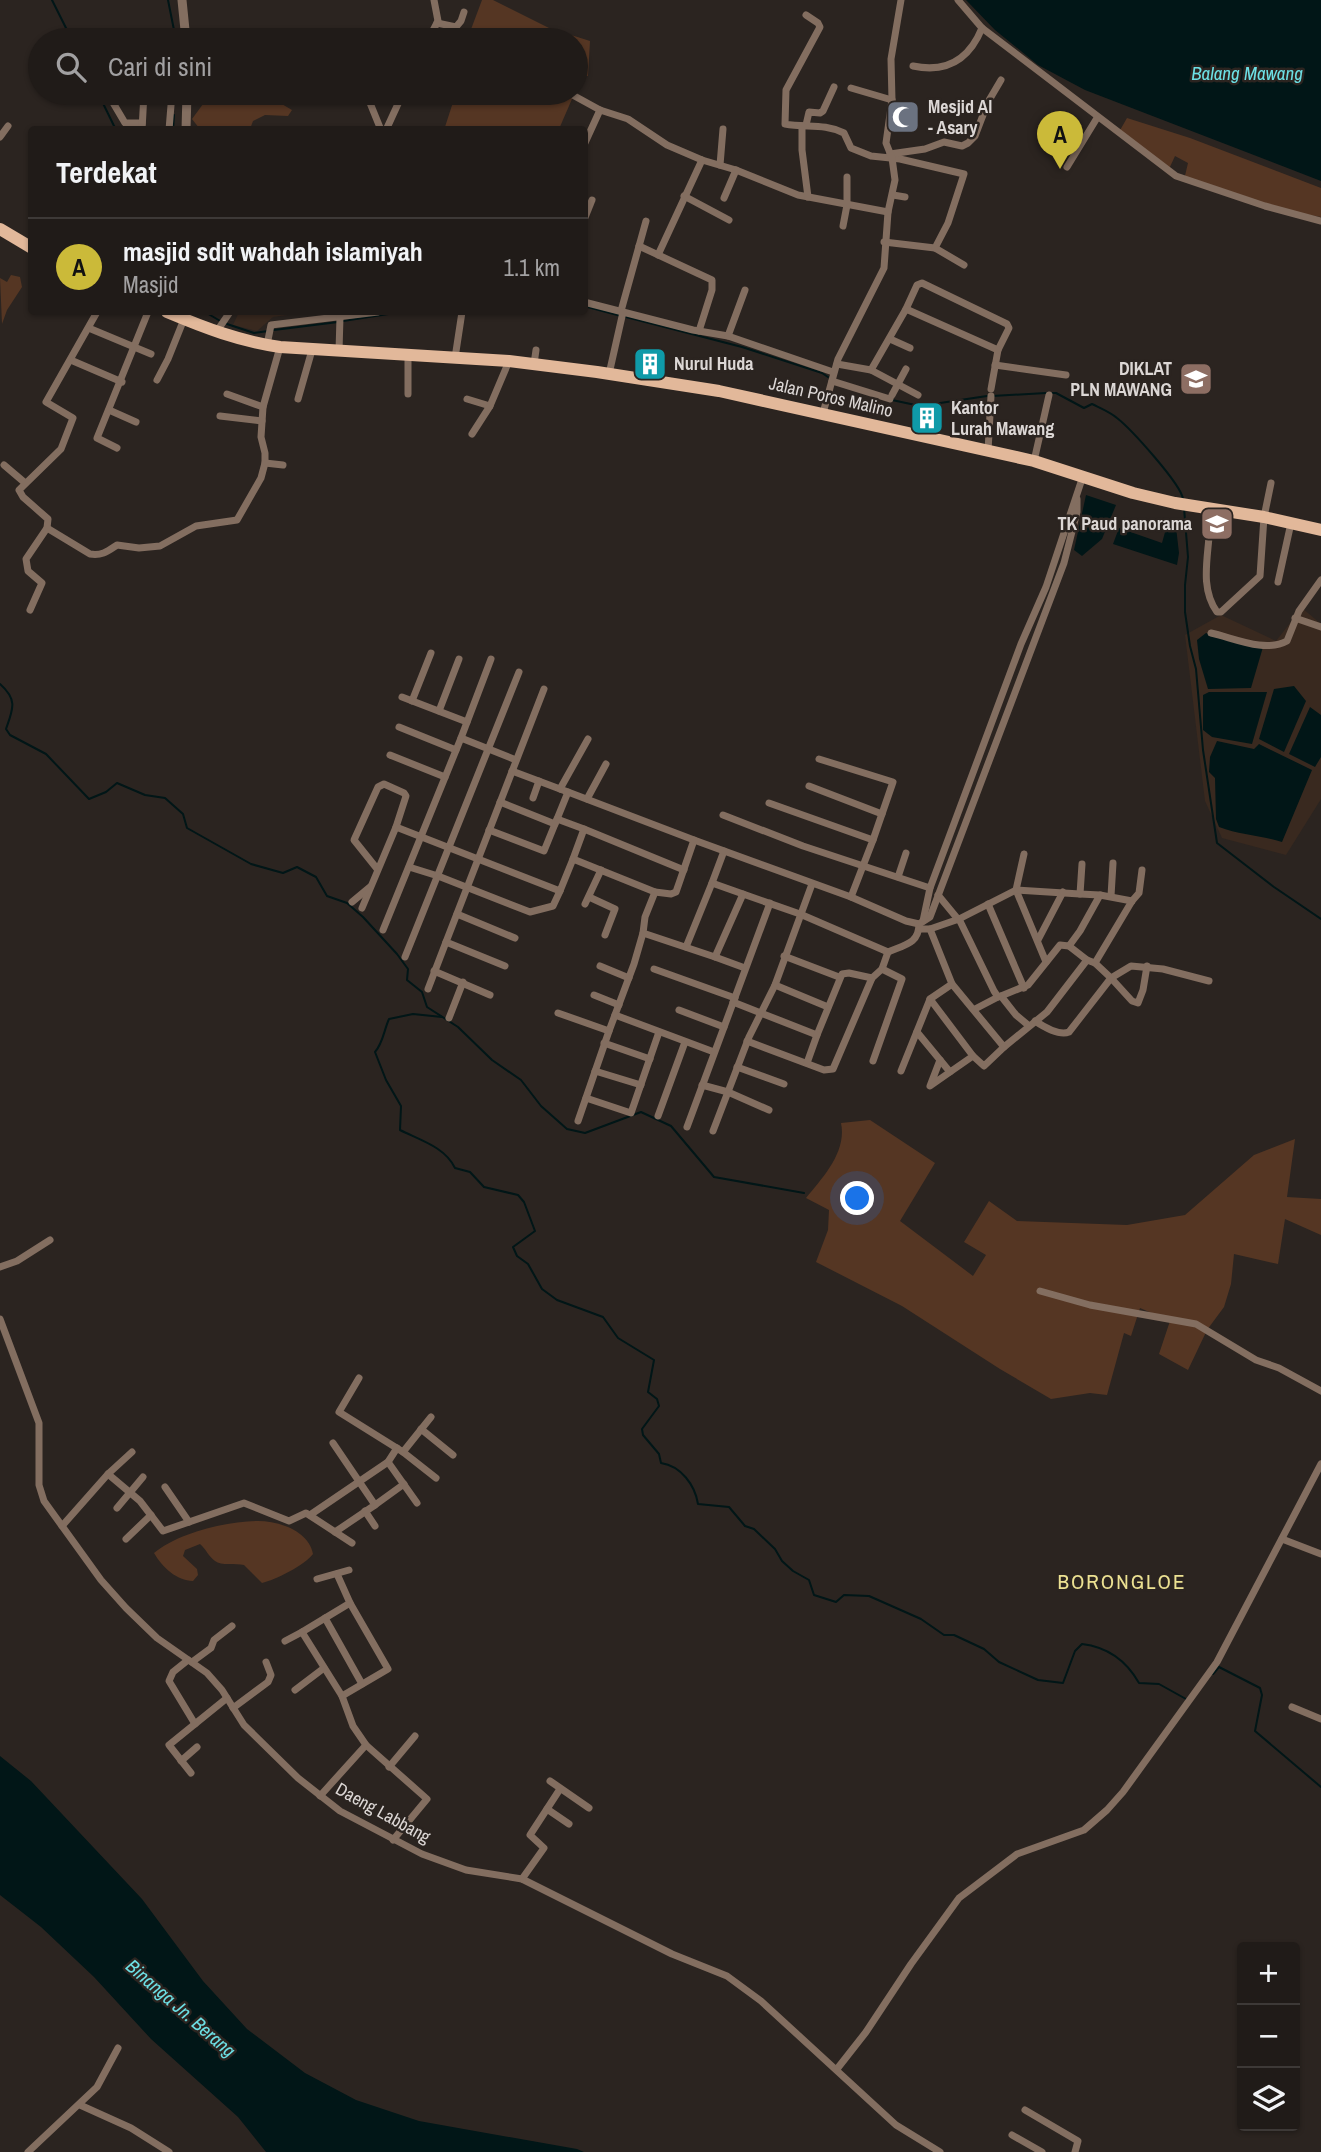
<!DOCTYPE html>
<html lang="id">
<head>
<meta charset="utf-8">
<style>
	:root { --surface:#201b18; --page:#282421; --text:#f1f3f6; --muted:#a2a1a2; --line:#3d3937; --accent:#cbba39 }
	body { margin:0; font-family:"Archivo Narrow",sans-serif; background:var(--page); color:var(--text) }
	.controls { position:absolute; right:21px; bottom:21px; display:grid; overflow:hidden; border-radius:7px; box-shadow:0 2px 5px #0004 }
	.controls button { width:63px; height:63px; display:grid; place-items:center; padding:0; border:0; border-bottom:2px solid var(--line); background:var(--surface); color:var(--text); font:35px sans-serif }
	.you { position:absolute; left:858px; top:1199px; width:24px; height:24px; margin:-18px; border:5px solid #fff; border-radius:50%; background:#1a73e8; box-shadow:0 0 0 10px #1a73e833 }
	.badge { display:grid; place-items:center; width:46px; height:46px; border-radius:50%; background:var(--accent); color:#111; font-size:23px; font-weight:700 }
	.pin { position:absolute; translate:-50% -58px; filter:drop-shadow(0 2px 4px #0008) }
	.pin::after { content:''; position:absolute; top:37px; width:24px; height:21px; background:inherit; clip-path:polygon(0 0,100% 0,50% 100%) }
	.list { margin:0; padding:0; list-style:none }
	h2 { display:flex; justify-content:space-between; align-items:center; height:91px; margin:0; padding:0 28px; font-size:30px }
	h2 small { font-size:23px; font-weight:400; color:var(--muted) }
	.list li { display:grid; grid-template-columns:46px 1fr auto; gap:21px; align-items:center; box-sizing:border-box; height:98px; padding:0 28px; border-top:2px solid var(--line) }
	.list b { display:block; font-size:26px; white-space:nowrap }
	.list p { margin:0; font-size:23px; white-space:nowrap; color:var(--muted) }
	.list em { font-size:23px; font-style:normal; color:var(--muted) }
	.icon { flex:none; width:38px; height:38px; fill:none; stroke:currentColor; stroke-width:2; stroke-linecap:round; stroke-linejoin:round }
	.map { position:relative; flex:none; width:1321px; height:2152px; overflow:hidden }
	.search { position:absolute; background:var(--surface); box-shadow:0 2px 5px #0004; left:28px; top:28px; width:560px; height:77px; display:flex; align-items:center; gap:18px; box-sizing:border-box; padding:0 24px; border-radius:38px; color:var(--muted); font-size:26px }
	.panel { position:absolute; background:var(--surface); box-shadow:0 2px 5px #0004; left:28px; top:126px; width:560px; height:189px; border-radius:7px }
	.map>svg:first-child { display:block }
</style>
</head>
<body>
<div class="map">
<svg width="1321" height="2152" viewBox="0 0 1321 2152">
	<rect width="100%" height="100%" fill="#2b2420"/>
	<g fill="#39291f">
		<polygon points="239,312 310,312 273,317 257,331 233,325"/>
		<polygon points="1302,608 1321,624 1321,799 1286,855 1222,838 1205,801 1185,635 1221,615 1276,641"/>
	</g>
	<g fill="#553623">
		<polygon points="482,0 493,0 549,28 590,41 588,76 576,75 576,40 467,40"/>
		<polygon points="227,93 263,93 292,110 288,116 265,115 253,121 250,129 199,128 192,119 206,100 223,100"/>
		<polygon points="456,93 571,93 572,99 559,129 444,130"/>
		<polygon points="1127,118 1190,138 1321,188 1321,217 1288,211 1184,180 1188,163 1175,156 1169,169 1119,132"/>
		<polygon points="11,275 20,277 22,287 7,310 2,324 0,278 7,282"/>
		<path d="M870,1120L935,1163L900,1221L973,1276L986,1255L964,1242L989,1201L1017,1221L1127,1225L1185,1215L1254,1155L1295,1139L1287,1197L1321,1199V1235L1285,1219L1278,1264L1234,1254L1231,1284L1224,1307L1207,1330L1188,1370L1159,1354L1170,1321L1140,1308L1131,1336L1124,1333L1107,1395L1090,1393L1051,1399L1000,1369L902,1306L816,1262L828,1230L829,1210L806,1198C823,1177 847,1152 841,1123Z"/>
		<path d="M258,1521C279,1521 309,1531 313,1554C305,1565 275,1580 262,1583L244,1565C236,1563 221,1566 215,1561C209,1557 206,1549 200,1544L185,1550L183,1556L197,1569L198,1575L193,1581C177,1581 162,1567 154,1553C178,1533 227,1521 258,1521Z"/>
	</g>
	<g fill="#011617">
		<polygon points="966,0 1321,0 1321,181 1085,90 1038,65 995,30"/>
		<polygon points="1086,495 1116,505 1102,539 1082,556 1074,550"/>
		<polygon points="1167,525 1176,527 1179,553 1177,565 1113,544 1119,528 1162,543"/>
		<polygon points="1206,633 1263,647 1251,688 1208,689 1199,659 1197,640"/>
		<polygon points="1294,686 1306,701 1284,752 1259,739 1274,689"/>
		<polygon points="1209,692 1267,692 1252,744 1212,737 1203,730 1203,695"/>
		<polygon points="1310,707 1321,715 1321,757 1315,767 1289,754"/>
		<path d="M1217,741L1254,749L1259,744L1312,770L1282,842C1260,835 1240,835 1219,827L1216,819L1215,778L1209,772L1210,757Z"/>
		<polygon points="0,1756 31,1781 142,1899 203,1981 247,2029 305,2073 356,2100 419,2121 577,2149 584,2152 266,2152 238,2117 151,2039 94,1977 41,1927 0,1895"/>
	</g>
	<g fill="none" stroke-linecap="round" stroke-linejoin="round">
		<g stroke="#011617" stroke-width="2">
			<polyline points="52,0 72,40"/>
			<polyline points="168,0 176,40"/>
			<polyline points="98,93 116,130"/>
			<polyline points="173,130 174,115"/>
			<polyline points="584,306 621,316"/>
			<polyline points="205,312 222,322"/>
			<polyline points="626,317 742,347 822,373 828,377"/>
			<polyline points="343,321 401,312"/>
			<polyline points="227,324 254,333 268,331"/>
			<polyline points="274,330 338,322"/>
			<path d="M1052,393H1056L1084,408L1092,404C1100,408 1110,412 1117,418C1131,429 1181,484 1183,499"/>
			<polyline points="992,396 1046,393"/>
			<polyline points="892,400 920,406 987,396"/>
			<polyline points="1184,508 1188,557 1185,585 1185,612 1190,646 1196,669 1203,750 1217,843 1274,887 1321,919"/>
			<path d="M0,684C18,700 13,709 6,729L10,735L46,754L89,799L106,792L117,783L145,795L165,798L183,814L187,828L251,864L283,873L297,867L316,877L327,896L347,903L363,917L397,954L408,969L407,980L422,992L427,1007L458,1027L492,1060L521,1080L541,1106L567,1129L585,1133L641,1112L671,1126L714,1177L804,1193"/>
			<path d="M442,1017L413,1014L389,1019C384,1030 383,1043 375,1052L386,1080L401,1106L400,1130C420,1140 445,1147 455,1168L470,1172L484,1187L518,1195L524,1202L535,1231L513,1247L517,1256L528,1264L542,1289L557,1300L603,1317L618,1338L654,1360L648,1392L657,1399L659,1406L642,1429L643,1435L659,1454L661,1463C681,1466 695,1485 698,1504L729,1507L745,1526L754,1529L775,1549L782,1561L793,1571L809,1580L814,1595L836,1602L844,1595L869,1596L921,1619L944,1635H954L984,1649L999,1662L1038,1680L1063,1683L1075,1651L1082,1644C1107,1647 1126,1660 1139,1683L1159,1684L1186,1699"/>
			<polyline points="1213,1674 1219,1667 1260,1688 1262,1695 1255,1731 1321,1787"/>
		</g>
		<g stroke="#836e60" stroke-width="7">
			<polyline points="958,0 982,28 1176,176 1265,206 1321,221"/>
			<path d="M806,15L818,23L820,27L786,90L785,124C806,128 824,123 844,133L851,148L871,156L900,159L964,174L948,223L935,248L884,242"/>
			<polyline points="437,23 456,27 461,21 464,12"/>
			<polyline points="376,35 387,40"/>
			<polyline points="428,40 438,21 434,0"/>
			<path d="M913,66C946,73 969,60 982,28"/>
			<polyline points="851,88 892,100"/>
			<polyline points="110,93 112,101 125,123 142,123"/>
			<polyline points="412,93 422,96"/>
			<polyline points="474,93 483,95 490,93"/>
			<polyline points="569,93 600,110 628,119 667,145 702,160 736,170 798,195 888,212"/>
			<polyline points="368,98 381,130"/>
			<polyline points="806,125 809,112 820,113 823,111 834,87"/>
			<polyline points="802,126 802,150 808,197"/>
			<polyline points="142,130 144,93"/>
			<polyline points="169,130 172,93"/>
			<polyline points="386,130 403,93"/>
			<polyline points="0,137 8,126"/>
			<polyline points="584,145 600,110"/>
			<polyline points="890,154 925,149 944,142 962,146 968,143 975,136 988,102 1001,80"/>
			<polyline points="720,165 723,129"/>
			<polyline points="1067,167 1097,118"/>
			<polyline points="893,195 905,197"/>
			<polyline points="684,196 729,220"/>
			<polyline points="724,198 736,170"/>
			<polyline points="584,220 592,200"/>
			<polyline points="843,226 847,205 847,177"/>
			<polyline points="639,246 712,280 712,290 699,331"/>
			<polyline points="935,248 964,265"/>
			<polyline points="658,255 702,160"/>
			<polyline points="584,302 693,330 728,336 833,372"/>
			<polyline points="906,309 917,285 922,283 1007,324 1009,328 998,350 991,389"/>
			<polyline points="621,311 646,221"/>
			<polyline points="91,329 151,354"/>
			<polyline points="217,331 230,312"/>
			<polyline points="728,336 745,290"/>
			<polyline points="890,339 910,348"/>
			<polyline points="267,345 271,325 378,312"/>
			<polyline points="339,351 340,317"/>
			<polyline points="408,355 408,394"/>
			<polyline points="455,358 462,312"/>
			<polyline points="73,361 122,382"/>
			<polyline points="534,364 536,350"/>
			<polyline points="837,364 871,370 906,309 998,350"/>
			<polyline points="995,365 1066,375"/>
			<polyline points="871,370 918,395"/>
			<polyline points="609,374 623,312"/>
			<polyline points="157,380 168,359 184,319"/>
			<polyline points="832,381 890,399"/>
			<polyline points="227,394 263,407"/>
			<polyline points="892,395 906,369"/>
			<polyline points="298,399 312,350"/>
			<polyline points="467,399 490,406"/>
			<polyline points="109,410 136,422"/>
			<polyline points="823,413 838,359 884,268 888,212 895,180 892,158 886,143 892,100 891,59 901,0"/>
			<polyline points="220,416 262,421"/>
			<polyline points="472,434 490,406 509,361"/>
			<polyline points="117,448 97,438 148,312"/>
			<polyline points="988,451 991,396"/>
			<polyline points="1034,461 1049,395"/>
			<polyline points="265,463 283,465"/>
			<polyline points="4,465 24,482"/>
			<path d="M47,528L90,554C102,556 108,551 117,545L139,548L160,546L196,526L237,520L261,478L265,463V453L261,437L263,407L280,347"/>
			<path d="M1209,537C1207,562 1201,590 1217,612H1221L1260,576L1264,517L1271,483"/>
			<polyline points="1278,582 1291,523"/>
			<polyline points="30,610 42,583 28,571 26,559 47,528 48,519 23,497 19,490 61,449 73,418 46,402 97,312"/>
			<polyline points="1295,618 1321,627"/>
			<path d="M1211,633C1234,638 1265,653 1287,641L1299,611L1321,580"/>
			<polyline points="402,697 467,722"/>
			<polyline points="412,701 431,653"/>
			<polyline points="439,711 459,659"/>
			<polyline points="399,727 456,750"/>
			<polyline points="461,738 491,659"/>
			<polyline points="390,755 445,777"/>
			<polyline points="819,759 893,782 873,840"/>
			<polyline points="512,771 568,792 555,824"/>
			<polyline points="809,786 882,814"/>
			<polyline points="560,789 588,739"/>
			<polyline points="568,792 694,840"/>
			<polyline points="533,798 539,781"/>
			<polyline points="587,799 606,764"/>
			<polyline points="769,803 873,840 851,897"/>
			<polyline points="723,815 803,846 930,888"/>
			<polyline points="557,819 584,829"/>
			<polyline points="396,827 560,891 573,859 655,892 645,917 643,933 715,957 743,894 800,914 888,952"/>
			<polyline points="489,830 544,851 555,824 500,802"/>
			<polyline points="1024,854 1016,890 1046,962"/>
			<polyline points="573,859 584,829 684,870"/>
			<polyline points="1082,864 1080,894 1100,895"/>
			<polyline points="409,867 438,876 530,912 553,906 560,891"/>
			<polyline points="898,877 906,853"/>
			<polyline points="712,883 724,851"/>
			<polyline points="655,892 671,894 676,892 694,840 851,897 906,921 919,924 930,917 1064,563 1077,512 1077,499"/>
			<polyline points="938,895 957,918"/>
			<polyline points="1111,896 1113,863"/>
			<polyline points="589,897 615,909 605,935"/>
			<polyline points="352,902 370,887"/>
			<polyline points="585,904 601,870"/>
			<polyline points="988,904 1024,988"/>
			<polyline points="362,908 378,870 354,840 378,787 384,784 404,793 406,796 396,827 378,870"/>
			<polyline points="457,914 515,938"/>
			<polyline points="959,919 1016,890 1080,894"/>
			<polyline points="923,921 930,888 955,821 1021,644 1046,587 1083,476"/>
			<polyline points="930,929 959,919 994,991 998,997 1001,996 1016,1015 1028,1025"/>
			<polyline points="383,930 461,738 516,760"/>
			<polyline points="1038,940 1063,892"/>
			<polyline points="1069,946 1080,931 1100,895 1132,901"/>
			<polyline points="686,947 712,883 743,894"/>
			<polyline points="784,956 839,977"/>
			<polyline points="405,957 519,672"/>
			<polyline points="715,957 745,968"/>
			<polyline points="1095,963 1111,978 1131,966 1163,969 1209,981"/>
			<polyline points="505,966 446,942 544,689"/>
			<polyline points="600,966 629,978"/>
			<polyline points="654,969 735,998"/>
			<polyline points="434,971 490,995"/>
			<polyline points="952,984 1004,1047 1047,1012 1087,960 1095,963 1132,901 1139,893 1142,870"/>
			<polyline points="775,985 828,1007"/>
			<polyline points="428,989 446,942"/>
			<polyline points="594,995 619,1005"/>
			<polyline points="1001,996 1028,985 1060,945 1069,946 1087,960"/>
			<polyline points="733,1002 817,1035 842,974 849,973 872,978"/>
			<polyline points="975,1009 998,997"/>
			<polyline points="679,1010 724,1027"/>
			<polyline points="558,1013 609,1031 634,964 643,933"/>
			<polyline points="615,1015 714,1052"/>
			<polyline points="449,1018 463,982"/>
			<path d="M1035,1021C1044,1027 1059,1036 1069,1032L1111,978L1132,1001L1138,1003L1143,990L1147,966"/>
			<polyline points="917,1032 950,1072 973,1056 930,999"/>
			<path d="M747,1041L824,1070L833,1069L872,978L882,969L888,952C904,945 919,944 919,924"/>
			<polyline points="604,1043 650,1059"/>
			<polyline points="973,1056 984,1066 1004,1047"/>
			<polyline points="940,1060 930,1086 950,1072"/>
			<polyline points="873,1061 902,979 882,969"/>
			<polyline points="807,1063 817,1035"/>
			<polyline points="737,1067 784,1084"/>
			<polyline points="595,1071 641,1085"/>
			<polyline points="901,1071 930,999 952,984 930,929 919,929"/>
			<polyline points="702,1085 728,1092 769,1110"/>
			<polyline points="586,1098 631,1113 659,1032"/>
			<polyline points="658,1116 685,1042"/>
			<polyline points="578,1121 609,1031"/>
			<polyline points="687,1127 770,903"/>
			<polyline points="713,1131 749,1037 775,985 812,884"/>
			<polyline points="0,1267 17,1261 50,1240"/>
			<polyline points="1040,1291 1090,1305 1196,1324 1256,1360 1279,1368 1321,1391"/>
			<polyline points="0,1319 39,1423 39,1485 44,1501 101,1580 126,1608 157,1638 207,1673 222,1690 244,1725 298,1778 340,1811 422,1854 466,1870 522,1879 672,1954 727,1976 761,2001 896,2125 940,2152"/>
			<polyline points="359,1378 339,1412 403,1452 436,1478"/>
			<polyline points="421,1429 453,1455"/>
			<polyline points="333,1443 375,1505 335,1532"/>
			<polyline points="403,1452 431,1417"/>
			<polyline points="388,1462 417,1503"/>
			<polyline points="108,1474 140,1501 163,1531 244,1503 289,1521 306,1513 352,1543"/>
			<polyline points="165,1487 189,1522"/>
			<polyline points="375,1505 404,1484"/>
			<polyline points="117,1508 143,1477"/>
			<polyline points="365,1511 375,1526"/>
			<polyline points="310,1515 388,1462 397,1448"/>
			<polyline points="62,1526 108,1474 132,1452"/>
			<polyline points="126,1539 151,1515"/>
			<polyline points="1282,1539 1321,1554"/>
			<polyline points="337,1574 350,1603 302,1632 342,1696 353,1726 366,1745 427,1799 393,1840"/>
			<polyline points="317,1579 349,1570"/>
			<polyline points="325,1618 362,1684"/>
			<polyline points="285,1641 302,1632"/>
			<polyline points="188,1660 173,1672 169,1681 195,1724"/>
			<polyline points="192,1662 211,1648 214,1640 232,1626"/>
			<polyline points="295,1690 324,1668"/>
			<polyline points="342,1696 388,1669 350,1603"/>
			<polyline points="1292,1707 1321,1719"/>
			<polyline points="233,1708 268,1682 271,1675 266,1662"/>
			<polyline points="181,1761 197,1747"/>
			<polyline points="389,1767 415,1736"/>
			<polyline points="191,1773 169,1745 227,1698"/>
			<polyline points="550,1781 589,1808"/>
			<polyline points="320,1796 366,1745"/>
			<polyline points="547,1809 569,1824"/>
			<polyline points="522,1879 544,1848 530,1835 560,1789"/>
			<polyline points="837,2069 866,2032 911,1964 959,1898 1017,1854 1084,1830 1107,1810 1123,1792 1217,1662 1321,1464"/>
			<polyline points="80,2105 131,2128 169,2152"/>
			<polyline points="1025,2110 1078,2141 1075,2152"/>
			<polyline points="1012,2135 1042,2152"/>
			<polyline points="28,2152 97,2087 118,2048"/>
		</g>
		<g stroke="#836e60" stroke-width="9">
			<polyline points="182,0 186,40"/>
			<polyline points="186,130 187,93"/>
		</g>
		<g stroke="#e2b89a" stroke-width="12">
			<polyline points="0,229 32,248"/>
			<path d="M167,312C205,328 239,341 280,347L509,361L597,372L719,391L1034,461L1133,493L1175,503L1264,517L1321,530"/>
		</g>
	</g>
	<defs>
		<symbol id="mosque-square" viewBox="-11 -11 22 22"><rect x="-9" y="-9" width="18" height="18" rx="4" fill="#6b7280" stroke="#2b2420"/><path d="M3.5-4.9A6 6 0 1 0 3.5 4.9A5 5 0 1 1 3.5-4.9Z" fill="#fff"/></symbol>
		<symbol id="building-square" viewBox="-11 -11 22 22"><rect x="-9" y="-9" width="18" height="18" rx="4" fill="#0f9aa8" stroke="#2b2420"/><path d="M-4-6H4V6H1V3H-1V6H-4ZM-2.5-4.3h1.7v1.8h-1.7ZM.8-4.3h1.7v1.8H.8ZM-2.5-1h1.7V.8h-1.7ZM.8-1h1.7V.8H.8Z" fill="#fff"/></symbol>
		<symbol id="school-square" viewBox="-11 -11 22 22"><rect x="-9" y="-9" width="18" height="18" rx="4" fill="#8d6e63" stroke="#2b2420"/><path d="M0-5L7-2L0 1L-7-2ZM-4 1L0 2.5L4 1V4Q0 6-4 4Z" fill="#fff"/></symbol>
	</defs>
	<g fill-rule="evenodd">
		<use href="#mosque-square" x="884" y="98" width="38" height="38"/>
		<use href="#building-square" x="631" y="345" width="38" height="38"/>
		<use href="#school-square" x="1177" y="360" width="38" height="38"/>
		<use href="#building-square" x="908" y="399" width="38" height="38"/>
		<use href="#school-square" x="1198" y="505" width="38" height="38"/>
	</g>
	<g text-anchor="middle" stroke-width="5" stroke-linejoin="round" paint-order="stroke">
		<g font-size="18" font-weight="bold" fill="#dcd7d5" stroke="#2b2420" text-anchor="start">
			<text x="928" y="113">Mesjid Al<tspan x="928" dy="21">- Asary</tspan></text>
			<text x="674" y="370">Nurul Huda</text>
			<text x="1172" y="375" text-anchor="end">DIKLAT<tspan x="1172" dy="21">PLN MAWANG</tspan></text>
			<text x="951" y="414">Kantor<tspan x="951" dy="21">Lurah Mawang</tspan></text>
			<text x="1192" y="530" text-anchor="end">TK Paud panorama</text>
		</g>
		<g font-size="18" fill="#dcd7d5" stroke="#2b2420">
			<text transform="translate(831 397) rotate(13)" y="6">Jalan Poros Malino</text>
			<text transform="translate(383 1813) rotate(29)" y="6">Daeng Labbang</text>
		</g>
		<g font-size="19" font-style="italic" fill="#6de0e5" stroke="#2b2420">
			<text x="1247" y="80">Balang Mawang</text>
			<text transform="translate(181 2008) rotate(41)" y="7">Binanga Jn. Berang</text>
		</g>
		<g font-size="21" letter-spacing="2" fill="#ece192" stroke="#2b2420">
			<text x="1122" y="1589">BORONGLOE</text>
		</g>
	</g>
</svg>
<div class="controls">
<button>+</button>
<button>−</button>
<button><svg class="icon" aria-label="layers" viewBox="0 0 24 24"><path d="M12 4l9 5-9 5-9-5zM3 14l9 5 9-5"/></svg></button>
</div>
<div class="you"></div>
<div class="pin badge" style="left:1060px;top:169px">A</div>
<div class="search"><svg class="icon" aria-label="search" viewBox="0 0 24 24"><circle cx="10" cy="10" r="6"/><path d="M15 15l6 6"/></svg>Cari di sini</div>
<section class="panel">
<h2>Terdekat<small></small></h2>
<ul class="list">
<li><span class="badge">A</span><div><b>masjid sdit wahdah islamiyah</b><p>Masjid</p></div><em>1.1 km</em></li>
</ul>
</section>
</div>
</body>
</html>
